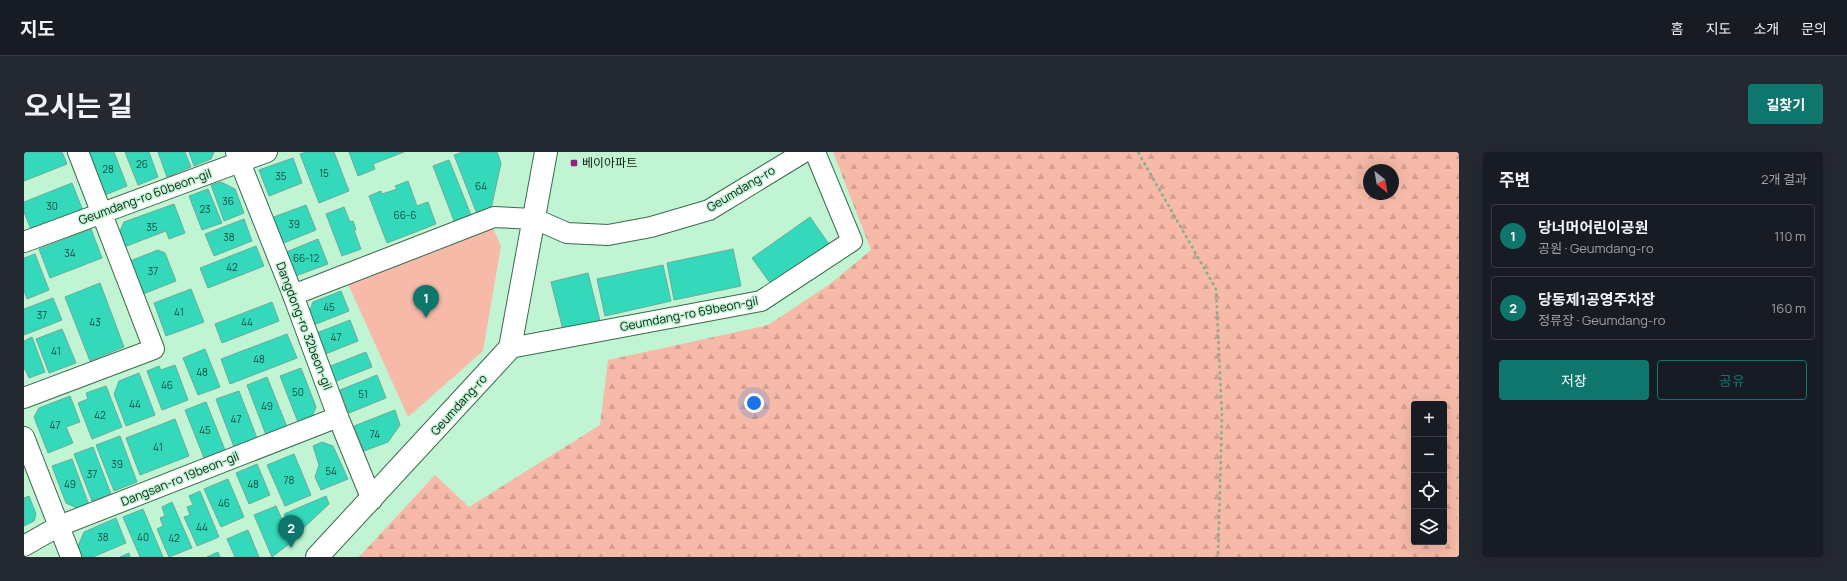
<!DOCTYPE html>
<html lang="ko">
<head>
<meta charset="utf-8">
<style>
	:root { --surface:#171b24; --page:#242831; --text:#f1f3f6; --muted:#9ea1a6; --line:#363941; --accent:#0f766e }
	body { margin:0; font-family:Manrope,"Noto Sans KR",sans-serif; background:var(--page); color:var(--text) }
	.controls { position:absolute; right:12px; bottom:12px; display:grid; overflow:hidden; border-radius:4px; box-shadow:0 4px 16px #0002 }
	.controls button { width:36px; height:36px; display:grid; place-items:center; padding:0; border:0; border-bottom:1px solid var(--line); background:var(--surface); color:var(--text); font:20px sans-serif }
	.compass { position:absolute; left:1339px; top:12px; width:36px; height:36px; border-radius:50%; background:var(--surface); box-shadow:0 4px 16px #0002; rotate:149deg }
	.you { position:absolute; left:730px; top:251px; width:14px; height:14px; margin:-10px; border:3px solid #fff; border-radius:50%; background:#1a73e8; box-shadow:0 0 0 6px #1a73e833 }
	.badge { display:grid; place-items:center; width:26px; height:26px; border-radius:50%; background:var(--accent); color:#fff; font-size:13px; font-weight:700 }
	.pin { position:absolute; translate:-50% -33px; filter:drop-shadow(0 1px 2px #0008) }
	.pin::after { content:''; position:absolute; top:21px; width:14px; height:12px; background:inherit; clip-path:polygon(0 0,100% 0,50% 100%) }
	.list { margin:0; padding:0; list-style:none }
	h2 { display:flex; justify-content:space-between; align-items:center; height:52px; margin:0; padding:0 16px; font-size:17px }
	h2 small { font-size:13px; font-weight:400; color:var(--muted) }
	.list li { display:grid; grid-template-columns:26px 1fr auto; gap:12px; align-items:center; box-sizing:border-box; height:64px; margin:0 8px 8px; padding:0 8px; border:1px solid var(--line); border-radius:4px }
	.list b { display:block; font-size:15px; white-space:nowrap }
	.list p { margin:0; font-size:13px; white-space:nowrap; color:var(--muted) }
	.list em { font-size:13px; font-style:normal; color:var(--muted) }
	.actions { display:flex; gap:8px; padding:12px 16px }
	.actions a { flex:1; padding:9px 0; border:1px solid var(--accent); border-radius:4px; text-align:center; font-size:14px; color:var(--accent) }
	.actions .main { background:var(--accent); color:#fff }
	.icon { flex:none; width:22px; height:22px; fill:none; stroke:currentColor; stroke-width:2; stroke-linecap:round; stroke-linejoin:round }
	.map { position:relative; flex:none; width:1435px; height:405px; overflow:hidden; border-radius:4px }
	header { display:flex; align-items:center; gap:24px; box-sizing:border-box; height:56px; padding:0 20px; background:var(--surface); border-bottom:1px solid var(--line) }
	header strong { font-size:19px }
	nav { display:flex; gap:22px; margin-inline-start:auto; font-size:14px }
	.intro { display:flex; align-items:center; justify-content:space-between; box-sizing:border-box; height:96px; padding:0 24px }
	h1 { margin:0; font-size:28px }
	.button { padding:10px 18px; border-radius:4px; background:var(--accent); color:#fff; font-size:14px; font-weight:700 }
	main { display:flex; gap:24px; padding:0 24px }
	aside { flex:1; background:var(--surface); border-radius:4px; box-shadow:0 4px 16px #0002 }
	.map>svg:first-child { display:block }
</style>
</head>
<body>
<header>
<strong>지도</strong>
<nav><a>홈</a><a>지도</a><a>소개</a><a>문의</a></nav>
</header>
<div class="intro"><h1>오시는 길</h1><a class="button">길찾기</a></div>
<main>
<div class="map">
<svg width="1435" height="405" viewBox="0 0 1435 405">
	<defs>
		<pattern id="forest-firs" width="22" height="20" patternUnits="userSpaceOnUse"><rect width="22" height="20" fill="#f7baa8"/><path d="M5 1l3.5 6h-7zM16 11l3.5 6h-7z" fill="#d29f90"/></pattern>
	</defs>
	<rect width="100%" height="100%" fill="#c0f4d3"/>
	<g fill="#f7baa8">
		<polygon points="469,76 477,94 459,199 384,265 324,132"/>
		<polygon points="1435,316 1435,405 1432,405"/>
	</g>
	<path fill="url(#forest-firs)" fill-rule="evenodd" d="M809,0H1435V316L1432,405H335L411,323L445,355L576,273L584,208L744,173L806,132L847,98ZM1345,18H1369V42H1345ZM1390,252H1420V390H1390Z"/>
	<g fill="#34d8ba" stroke="#6bab9b">
		<polygon points="0,0 38,0 43,12 0,29"/>
		<polygon points="65,0 90,0 103,34 81,43"/>
		<polygon points="101,0 125,0 134,25 114,33"/>
		<polygon points="134,0 161,0 167,15 143,25"/>
		<polygon points="165,0 190,0 187,7 170,14"/>
		<polygon points="282,0 310,0 325,39 295,51 276,2"/>
		<polygon points="325,0 380,0 349,12 351,17 334,24"/>
		<polygon points="439,0 473,0 477,11 467,57 453,62 430,3"/>
		<polygon points="269,6 278,31 245,44 235,18"/>
		<polygon points="425,8 447,63 430,69 409,14"/>
		<polygon points="384,29 393,54 404,50 412,72 363,91 345,44 357,39 358,42 373,37 371,34"/>
		<polygon points="197,30 211,37 220,61 200,69 187,33"/>
		<polygon points="48,31 59,59 7,78 0,60 0,50"/>
		<polygon points="184,37 198,71 178,78 165,44"/>
		<polygon points="150,52 161,81 145,87 142,79 100,95 95,81 100,70"/>
		<polygon points="282,53 292,78 257,92 247,66"/>
		<polygon points="320,55 326,70 329,69 332,78 330,78 337,97 318,104 302,62"/>
		<polygon points="786,65 807,95 749,135 728,106"/>
		<polygon points="220,67 228,89 190,104 181,82"/>
		<polygon points="67,77 78,106 26,126 15,97"/>
		<polygon points="294,87 304,112 269,125 260,101"/>
		<polygon points="232,94 240,114 184,136 176,116"/>
		<polygon points="709,97 717,134 650,148 643,111"/>
		<polygon points="134,98 141,101 152,129 119,142 106,109"/>
		<polygon points="11,102 25,138 3,147 0,139 0,106"/>
		<polygon points="639,113 647,149 581,164 573,127"/>
		<polygon points="564,121 577,173 540,182 527,130"/>
		<polygon points="76,131 100,195 66,209 41,145"/>
		<polygon points="167,137 180,170 142,184 130,151"/>
		<polygon points="317,139 325,159 287,174 283,166 289,150"/>
		<polygon points="29,146 38,168 0,183 0,157"/>
		<polygon points="248,150 255,169 198,191 191,172"/>
		<polygon points="326,168 334,189 299,203 290,182"/>
		<polygon points="38,177 52,211 25,221 12,187"/>
		<polygon points="263,182 273,206 206,232 197,207"/>
		<polygon points="8,185 21,220 5,226 1,217 0,218 0,189"/>
		<polygon points="181,197 196,235 174,243 159,206"/>
		<polygon points="342,200 348,215 310,230 304,215"/>
		<polygon points="151,213 164,248 138,258 123,219 135,214 137,218"/>
		<polygon points="277,216 292,255 288,265 274,270 256,224"/>
		<polygon points="115,221 131,263 102,274 90,242 95,229"/>
		<polygon points="353,223 362,246 325,261 316,238"/>
		<polygon points="243,225 263,275 242,283 223,233"/>
		<polygon points="82,234 98,275 68,287 54,251 64,247 62,241"/>
		<polygon points="215,239 233,286 210,295 192,247"/>
		<polygon points="46,244 56,270 42,275 49,291 24,301 10,265 15,256"/>
		<polygon points="182,250 201,298 180,306 161,258"/>
		<polygon points="371,258 376,273 364,290 340,299 330,274"/>
		<polygon points="151,267 165,304 116,323 102,286"/>
		<polygon points="96,284 113,330 90,339 72,293"/>
		<polygon points="298,290 309,294 324,327 297,338 291,325 295,313 289,294"/>
		<polygon points="69,295 87,342 68,349 50,302"/>
		<polygon points="270,302 287,343 261,354 243,313"/>
		<polygon points="48,307 65,353 55,357 42,351 28,314"/>
		<polygon points="233,312 246,343 225,352 212,321"/>
		<polygon points="204,327 220,365 197,375 180,337"/>
		<polygon points="176,339 195,385 173,394 160,365 166,363 163,355 169,353 165,344"/>
		<polygon points="5,344 12,362 10,369 0,374 0,346"/>
		<polygon points="302,344 305,352 270,385 260,362"/>
		<polygon points="148,350 168,396 145,405 133,377 139,374 136,366 141,364 138,355"/>
		<polygon points="252,354 260,372 257,373 265,392 248,405 230,363"/>
		<polygon points="119,357 139,405 116,405 99,365"/>
		<polygon points="92,366 102,391 69,405 58,405 54,394 60,380"/>
		<polygon points="224,378 235,405 211,405 203,387"/>
		<polygon points="194,400 196,405 183,405"/>
		<polygon points="105,401 106,405 96,405"/>
	</g>
	<g fill="none" stroke-linecap="round" stroke-linejoin="round">
		<defs>
			<g id="street">
				<polyline points="212,0 269,143 314,265 348,348"/>
				<polyline points="0,90 243,0"/>
				<polyline points="269,143 470,65 511,67 543,81 584,83 627,75 685,58 780,0"/>
				<polyline points="486,196 737,149 828,89 791,0"/>
				<polyline points="0,246 130,197 54,0"/>
				<polyline points="0,285 47,405"/>
				<polyline points="0,394 35,374 314,265"/>
			</g>
			<polyline id="secondary" points="293,405 486,196 522,0"/>
		</defs>
		<use href="#street" stroke="#3a6a4e" stroke-width="22"/>
		<use href="#secondary" stroke="#3a6a4e" stroke-width="24"/>
		<polyline stroke="#84ad93" stroke-width="2.5" stroke-dasharray="3 3" stroke-linecap="butt" points="1114,0 1192,137 1198,265 1194,405"/>
		<use href="#street" stroke="#fff" stroke-width="20"/>
		<use href="#secondary" stroke="#fff" stroke-width="22"/>
	</g>
	<rect fill="#952280" stroke="#c0f4d3" stroke-width="1.5" x="546" y="7" width="8" height="8" rx="2"/>
	<g text-anchor="middle" stroke-width="3" stroke-linejoin="round" paint-order="stroke">
		<g font-size="10" fill="#144c3d">
			<text x="118" y="16">26</text>
			<text x="84" y="21">28</text>
			<text x="300" y="25">15</text>
			<text x="257" y="28">35</text>
			<text x="457" y="38">64</text>
			<text x="204" y="53">36</text>
			<text x="28" y="58">30</text>
			<text x="181" y="61">23</text>
			<text x="381" y="67">66-6</text>
			<text x="270" y="76">39</text>
			<text x="128" y="79">35</text>
			<text x="205" y="89">38</text>
			<text x="46" y="105">34</text>
			<text x="282" y="110">66-12</text>
			<text x="208" y="119">42</text>
			<text x="129" y="123">37</text>
			<text x="305" y="159">45</text>
			<text x="155" y="164">41</text>
			<text x="18" y="167">37</text>
			<text x="71" y="174">43</text>
			<text x="223" y="174">44</text>
			<text x="312" y="189">47</text>
			<text x="32" y="203">41</text>
			<text x="235" y="211">48</text>
			<text x="178" y="224">48</text>
			<text x="143" y="237">46</text>
			<text x="274" y="244">50</text>
			<text x="339" y="246">51</text>
			<text x="111" y="256">44</text>
			<text x="243" y="258">49</text>
			<text x="76" y="267">42</text>
			<text x="212" y="271">47</text>
			<text x="31" y="277">47</text>
			<text x="181" y="282">45</text>
			<text x="351" y="286">74</text>
			<text x="134" y="299">41</text>
			<text x="93" y="316">39</text>
			<text x="307" y="323">54</text>
			<text x="68" y="326">37</text>
			<text x="265" y="332">78</text>
			<text x="46" y="336">49</text>
			<text x="229" y="336">48</text>
			<text x="200" y="355">46</text>
			<text x="178" y="379">44</text>
			<text x="79" y="389">38</text>
			<text x="119" y="389">40</text>
			<text x="150" y="390">42</text>
		</g>
		<g font-size="12" fill="#0a1e13" stroke="#c0f4d3" text-anchor="start">
			<text x="558" y="15">베이아파트</text>
		</g>
		<g font-size="12" fill="#0a1e13" stroke="#c0f4d3">
			<text transform="translate(717 37) rotate(-31)" y="4">Geumdang-ro</text>
			<text transform="translate(121 45) rotate(-20)" y="4">Geumdang-ro 60beon-gil</text>
			<text transform="translate(665 162) rotate(-11)" y="4">Geumdang-ro 69beon-gil</text>
			<text transform="translate(280 174) rotate(69)" y="4">Dangdong-ro 32beon-gil</text>
			<text transform="translate(435 253) rotate(-48)" y="4">Geumdang-ro</text>
			<text transform="translate(156 327) rotate(-22)" y="4">Dangsan-ro 19beon-gil</text>
		</g>
	</g>
</svg>
<div class="controls">
<button>+</button>
<button>−</button>
<button><svg class="icon" aria-label="locate" viewBox="0 0 24 24"><circle cx="12" cy="12" r="6"/><path d="M12 2v4M12 18v4M2 12h4M18 12h4"/></svg></button>
<button><svg class="icon" aria-label="layers" viewBox="0 0 24 24"><path d="M12 4l9 5-9 5-9-5zM3 14l9 5 9-5"/></svg></button>
</div>
<svg class="compass" viewBox="-18 -18 36 36"><path d="M0-13l5 13h-10z" fill="#e53935"/><path d="M0 13l5-13h-10z" fill="#9ea1a6"/></svg>
<div class="you"></div>
<div class="pin badge" style="left:402px;top:166px">1</div>
<div class="pin badge" style="left:267px;top:396px">2</div>
</div>
<aside>
<h2>주변<small>2개 결과</small></h2>
<ul class="list">
<li><span class="badge">1</span><div><b>당너머어린이공원</b><p>공원 · Geumdang-ro</p></div><em>110 m</em></li>
<li><span class="badge">2</span><div><b>당동제1공영주차장</b><p>정류장 · Geumdang-ro</p></div><em>160 m</em></li>
</ul>
<div class="actions"><a class="main">저장</a><a>공유</a></div>
</aside>
</main>
</body>
</html>
